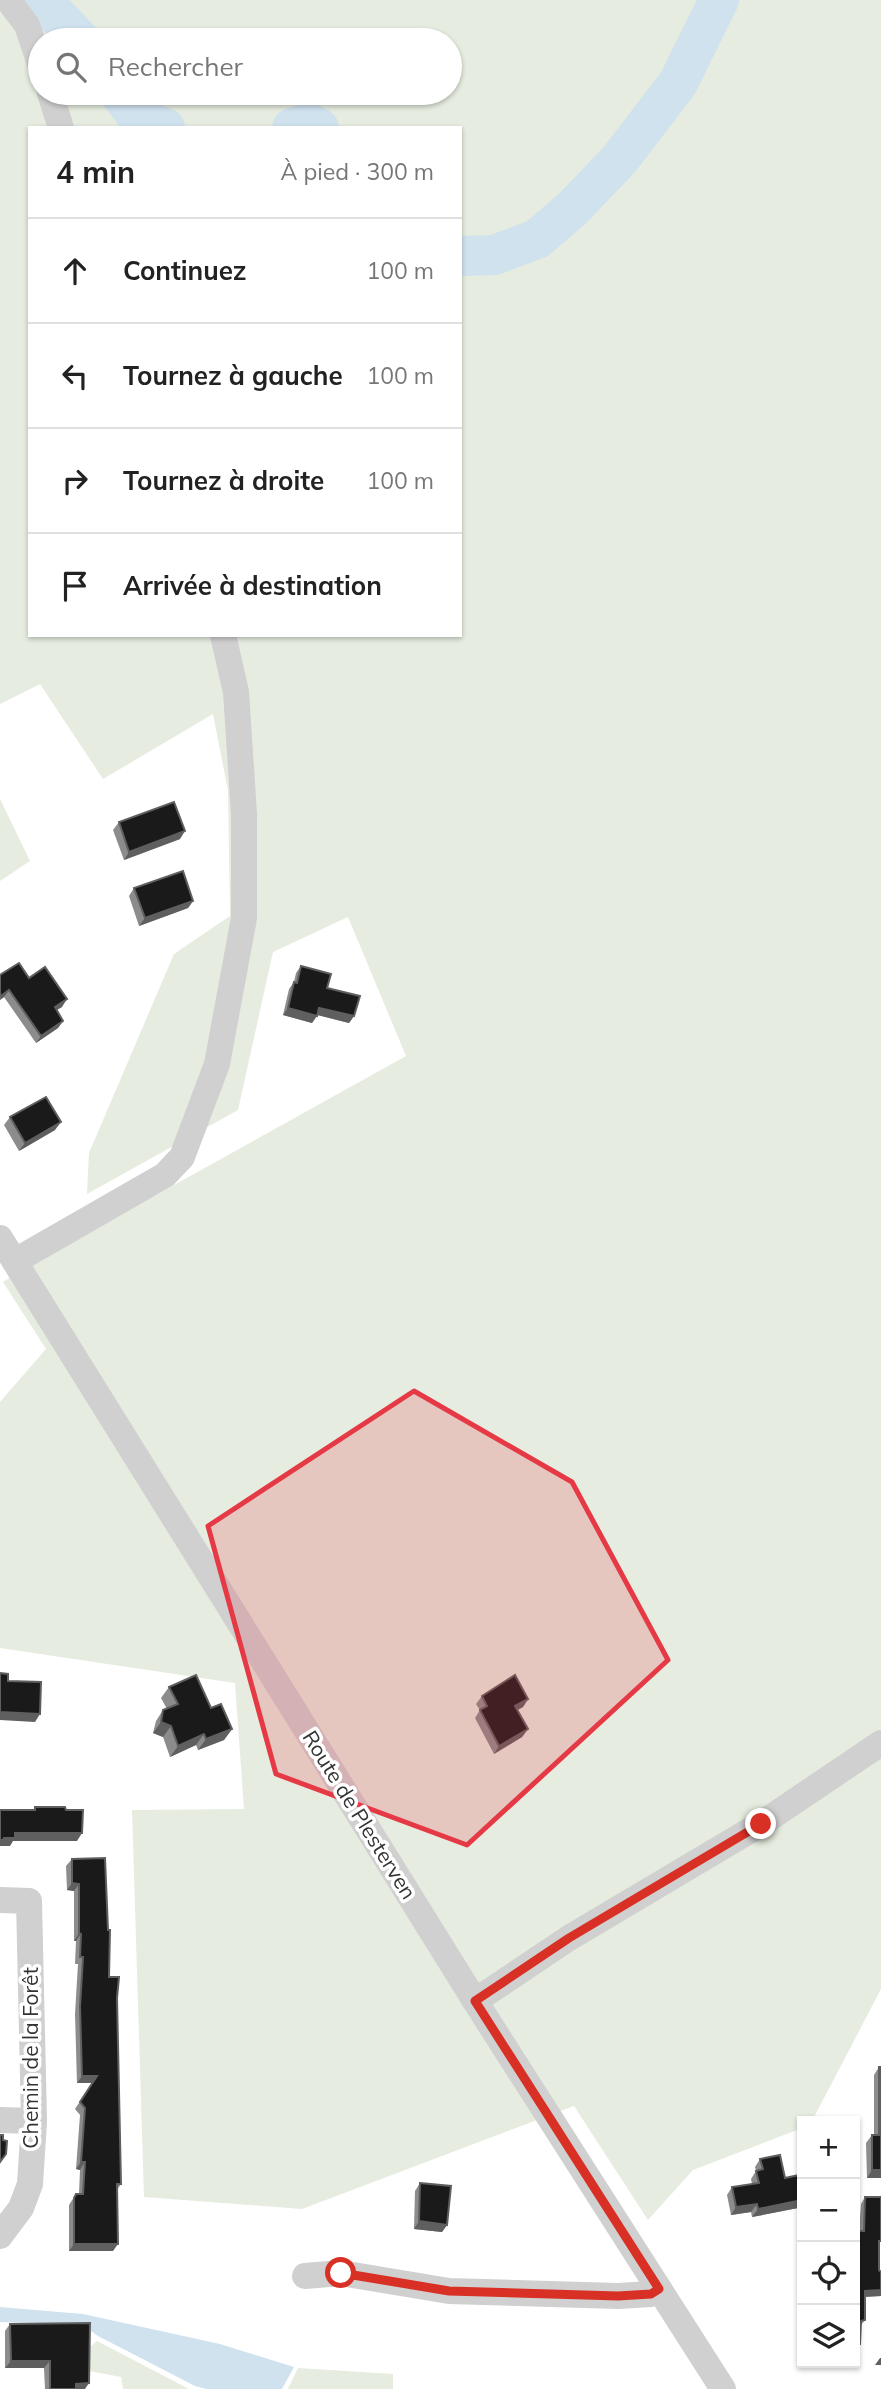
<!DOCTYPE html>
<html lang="fr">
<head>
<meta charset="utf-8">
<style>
	:root { --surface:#fff; --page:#f6f6f6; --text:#222; --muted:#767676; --line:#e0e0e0 }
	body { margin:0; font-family:Mulish,sans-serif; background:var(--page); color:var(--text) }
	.controls { position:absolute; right:21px; bottom:21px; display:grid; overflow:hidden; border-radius:0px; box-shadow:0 2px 5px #0004 }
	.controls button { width:63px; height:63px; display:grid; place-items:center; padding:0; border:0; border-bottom:2px solid var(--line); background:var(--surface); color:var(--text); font:35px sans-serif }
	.stop { position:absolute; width:21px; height:21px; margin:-16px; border:5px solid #d93025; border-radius:50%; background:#fff }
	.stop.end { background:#d93025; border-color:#fff; box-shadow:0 2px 7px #0008 }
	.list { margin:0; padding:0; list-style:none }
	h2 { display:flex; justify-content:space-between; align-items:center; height:91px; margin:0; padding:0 28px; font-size:30px }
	h2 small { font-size:23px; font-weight:400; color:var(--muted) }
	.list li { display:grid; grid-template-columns:46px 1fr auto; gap:21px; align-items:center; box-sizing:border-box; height:105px; padding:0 28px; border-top:2px solid var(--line) }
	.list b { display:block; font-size:26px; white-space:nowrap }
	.list em { font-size:23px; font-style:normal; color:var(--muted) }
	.icon { flex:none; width:38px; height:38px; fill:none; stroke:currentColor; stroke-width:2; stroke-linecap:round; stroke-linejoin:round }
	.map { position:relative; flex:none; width:881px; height:2389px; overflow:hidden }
	.search { position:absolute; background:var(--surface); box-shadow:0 2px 5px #0004; left:28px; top:28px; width:434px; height:77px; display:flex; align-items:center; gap:18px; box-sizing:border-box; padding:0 24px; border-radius:38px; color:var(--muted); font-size:26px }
	.panel { position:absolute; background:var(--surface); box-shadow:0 2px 5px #0004; left:28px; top:126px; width:434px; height:511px; border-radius:0px }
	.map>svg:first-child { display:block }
</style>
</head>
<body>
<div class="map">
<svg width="881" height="2389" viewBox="0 0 881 2389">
	<rect width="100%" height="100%" fill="#fff"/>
	<g fill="#e6ecdf" fill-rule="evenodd">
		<path d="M0,0H881V1989L812,2121H802V2128L693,2170L648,2220L574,2106L302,2209L144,2197L132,1810L244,1809L235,1683L0,1648V1402L46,1349L3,1282L39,1260L406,1056L348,917L273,952L238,1110L87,1194L89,1153L174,954L230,916L228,791L213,714L103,779L40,684L0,704ZM40,40H450V93H40ZM30,128H460V635H30Z"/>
		<polygon points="0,799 30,861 0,881"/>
		<polygon points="97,2341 189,2389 123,2389 121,2377 89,2371 89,2348"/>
		<polygon points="298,2368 393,2374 393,2389 288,2389"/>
	</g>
	<polygon fill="#cfe2ee" points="0,2307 83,2314 220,2344 294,2367 282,2389 206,2389 195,2386 98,2336 81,2324 0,2322"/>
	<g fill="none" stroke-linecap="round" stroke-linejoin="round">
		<g stroke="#cfe2ee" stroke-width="40">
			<polyline points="42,0 80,40"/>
			<polyline points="119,93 138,117 165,128"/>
			<polyline points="292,128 309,123 319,128"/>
			<polyline points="460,256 494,255 537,239 572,209 619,160 678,83 719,0"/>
		</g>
		<g stroke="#d0d0d0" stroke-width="26">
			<polyline points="8,0 27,25 40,64"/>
			<polyline points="50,93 61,128"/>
			<polyline points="0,1238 475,2001 723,2389"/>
			<polyline points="15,1261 165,1175 182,1157 217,1064 244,918 244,814 236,692 223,635"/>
			<polyline points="0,1900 29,1901 34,2121 30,2184 21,2208 0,2236"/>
			<polyline points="475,2001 569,1938 761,1824 881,1743"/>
			<polyline points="0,2120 34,2121"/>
			<polyline points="305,2276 341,2273 449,2291 618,2296 651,2294 659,2289"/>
		</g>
	</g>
	<g fill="#8c8c8c">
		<polygon points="119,822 180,839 124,860 113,830"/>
		<polygon points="134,888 193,901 188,908 139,926 129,896"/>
		<polygon points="301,966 327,988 354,1016 349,1023 317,1015 312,1023 283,1015 289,989 294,982 296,973"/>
		<polygon points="0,975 29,978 62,1007 56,1010 63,1021 58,1028 36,1043 4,997 0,1000"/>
		<polygon points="10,1117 55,1130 19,1151 4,1125"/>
		<polygon points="169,1687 211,1708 232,1729 224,1740 198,1750 196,1745 170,1757 163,1737 153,1733 156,1721 163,1710 167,1709 161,1698"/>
		<polygon points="482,1696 528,1699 523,1707 517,1710 528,1729 522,1737 494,1754 475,1718 480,1710 476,1704"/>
		<polygon points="72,1859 117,1998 121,2184 117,2190 113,2251 69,2251 69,2205 76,2194 79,2194 80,2170 76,2169 80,2115 75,2109 92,2083 77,2083 75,2014 78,1964 75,1964 76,1941 74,1941 74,1891 67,1890 66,1866"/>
		<polygon points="879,2067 881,2178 867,2178 866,2143 872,2135 874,2135 874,2075"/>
		<polygon points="760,2159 802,2191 802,2202 798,2208 752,2217 751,2212 731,2215 727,2195 732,2187 752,2184 751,2179 756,2171 755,2167"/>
		<polygon points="420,2183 447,2225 442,2232 414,2229 415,2191"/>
		<polygon points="865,2197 879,2248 879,2270 881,2272 881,2296 865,2297 865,2320 860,2326 860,2344 855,2351 855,2232 856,2231 859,2231 861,2204"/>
		<polygon points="10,2324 85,2389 45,2389 44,2368 5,2368 5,2331"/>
	</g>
	<g fill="#5f5f5f">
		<polygon points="185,831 180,839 124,860 129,852"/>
		<polygon points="193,901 188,908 139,926 145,918"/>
		<polygon points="9,990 4,997 0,1000 1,996"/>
		<polygon points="67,999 62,1007 50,1014 55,1007"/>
		<polygon points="288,1008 317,1016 312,1023 283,1015"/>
		<polygon points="319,1008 354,1016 349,1023 314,1014"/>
		<polygon points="63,1021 58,1028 36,1043 41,1036"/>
		<polygon points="61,1122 55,1130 19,1151 25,1143"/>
		<polygon points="528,1699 523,1707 510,1714 515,1706"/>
		<polygon points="0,1712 40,1714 35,1722 0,1720"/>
		<polygon points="161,1722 171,1726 163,1737 153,1733"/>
		<polygon points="232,1729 224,1740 198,1750 206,1739"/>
		<polygon points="528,1729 522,1737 494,1754 499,1746"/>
		<polygon points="204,1734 196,1745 170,1757 178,1746"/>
		<polygon points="15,1833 82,1833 77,1841 13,1841 10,1846 0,1846 0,1840"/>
		<polygon points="72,1883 79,1884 74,1891 67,1890"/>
		<polygon points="79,1933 81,1934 76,1941 74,1941"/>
		<polygon points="82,2076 97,2076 92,2083 77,2083"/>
		<polygon points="81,2162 85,2162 80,2170 76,2169"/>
		<polygon points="872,2170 881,2170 881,2178 867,2178"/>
		<polygon points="802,2200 802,2202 798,2208 752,2217 758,2209"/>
		<polygon points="757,2204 751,2212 731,2215 736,2207"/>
		<polygon points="419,2221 447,2225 442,2232 414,2229"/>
		<polygon points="74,2244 118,2244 113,2251 69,2251"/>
		<polygon points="881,2290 881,2296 860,2297 865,2291"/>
		<polygon points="855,2344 860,2344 856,2351 855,2351"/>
		<polygon points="880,2358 881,2358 881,2365 875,2365"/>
		<polygon points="11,2361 50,2361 44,2368 5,2368"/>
		<polygon points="89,2383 85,2389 72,2389 76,2384"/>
	</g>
	<g fill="#1a1a1a" stroke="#5f5f5f" stroke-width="2">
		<polygon points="174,802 185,831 129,852 119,822"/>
		<polygon points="183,871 193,901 145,918 134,888"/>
		<polygon points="19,963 29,978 45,967 67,999 55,1007 63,1021 41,1036 9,990 1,996 0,993 0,975"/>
		<polygon points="301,966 331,974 327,988 360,996 354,1016 319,1008 317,1016 288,1008 294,982 297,983"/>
		<polygon points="46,1097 61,1122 25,1143 10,1117"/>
		<polygon points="0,1673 8,1674 8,1681 41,1682 40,1714 0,1712"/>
		<polygon points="196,1675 211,1708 221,1704 232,1729 206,1739 204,1734 178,1746 171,1726 161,1722 163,1710 178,1704 169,1687"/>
		<polygon points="515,1675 528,1699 515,1706 528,1729 499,1746 480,1710 487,1706 482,1696"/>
		<polygon points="35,1807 65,1807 66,1810 83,1810 82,1833 15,1833 15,1838 4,1838 3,1840 0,1840 0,1810 35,1810"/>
		<polygon points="105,1858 108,1930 110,1930 109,1977 119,1977 117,1998 121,2184 117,2184 118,2244 74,2244 74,2198 76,2194 83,2194 85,2162 81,2162 85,2108 80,2102 97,2076 82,2076 80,2007 83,1957 80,1957 81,1934 79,1933 79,1884 72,1883 72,1859"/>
		<polygon points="879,2067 881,2067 881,2170 872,2170 872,2135 879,2135"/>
		<polygon points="0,2135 3,2135 3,2140 7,2141 6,2154 0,2162"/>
		<polygon points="780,2155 785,2178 799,2175 802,2191 802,2200 758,2209 757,2204 736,2207 732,2187 759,2183 756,2171 763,2169 760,2159"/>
		<polygon points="420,2183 451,2186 447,2225 419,2221"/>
		<polygon points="865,2197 881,2197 881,2241 879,2241 879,2270 881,2272 881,2290 865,2291 865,2320 861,2321 860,2344 855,2344 856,2231 864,2231"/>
		<polygon points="90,2323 89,2383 76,2384 76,2389 50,2389 50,2361 11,2361 10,2324"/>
	</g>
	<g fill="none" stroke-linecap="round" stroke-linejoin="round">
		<polyline stroke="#d93025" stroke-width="9" points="341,2273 449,2291 618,2296 651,2294 659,2289 475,2001 569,1938 761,1824"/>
	</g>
	<path fill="#e63946" fill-opacity="0.2" stroke="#e63946" stroke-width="5" stroke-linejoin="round" d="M414,1391L572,1482L668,1660L467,1845L276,1774L208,1526Z"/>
	<g text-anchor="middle" stroke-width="7" stroke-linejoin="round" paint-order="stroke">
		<g font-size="21" fill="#333" stroke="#fff">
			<text transform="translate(359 1815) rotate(58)" y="7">Route de Plesterven</text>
			<text transform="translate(31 2058) rotate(-90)" y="7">Chemin de la Forêt</text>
		</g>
	</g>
</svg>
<div class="controls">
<button>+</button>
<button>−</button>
<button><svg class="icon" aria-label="locate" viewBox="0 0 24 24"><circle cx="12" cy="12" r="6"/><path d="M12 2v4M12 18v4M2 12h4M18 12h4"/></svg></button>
<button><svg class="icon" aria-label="layers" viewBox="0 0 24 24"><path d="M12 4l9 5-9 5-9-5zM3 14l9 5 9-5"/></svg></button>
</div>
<div class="stop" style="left:341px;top:2273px"></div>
<div class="stop end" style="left:761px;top:1824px"></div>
<div class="search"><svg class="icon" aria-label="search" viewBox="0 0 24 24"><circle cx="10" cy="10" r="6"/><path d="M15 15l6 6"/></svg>Rechercher</div>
<section class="panel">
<h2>4 min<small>À pied · 300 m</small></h2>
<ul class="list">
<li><svg class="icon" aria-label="ahead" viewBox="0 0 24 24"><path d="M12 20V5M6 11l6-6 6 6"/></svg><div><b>Continuez</b></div><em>100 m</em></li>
<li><svg class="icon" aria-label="left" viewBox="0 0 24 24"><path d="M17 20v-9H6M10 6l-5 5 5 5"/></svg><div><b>Tournez à gauche</b></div><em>100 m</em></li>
<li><svg class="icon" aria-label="right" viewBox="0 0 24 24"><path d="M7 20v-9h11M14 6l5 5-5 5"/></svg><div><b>Tournez à droite</b></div><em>100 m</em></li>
<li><svg class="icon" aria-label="arrive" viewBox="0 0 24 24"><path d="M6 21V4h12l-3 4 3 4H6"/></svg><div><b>Arrivée à destination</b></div></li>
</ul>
</section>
</div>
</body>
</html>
